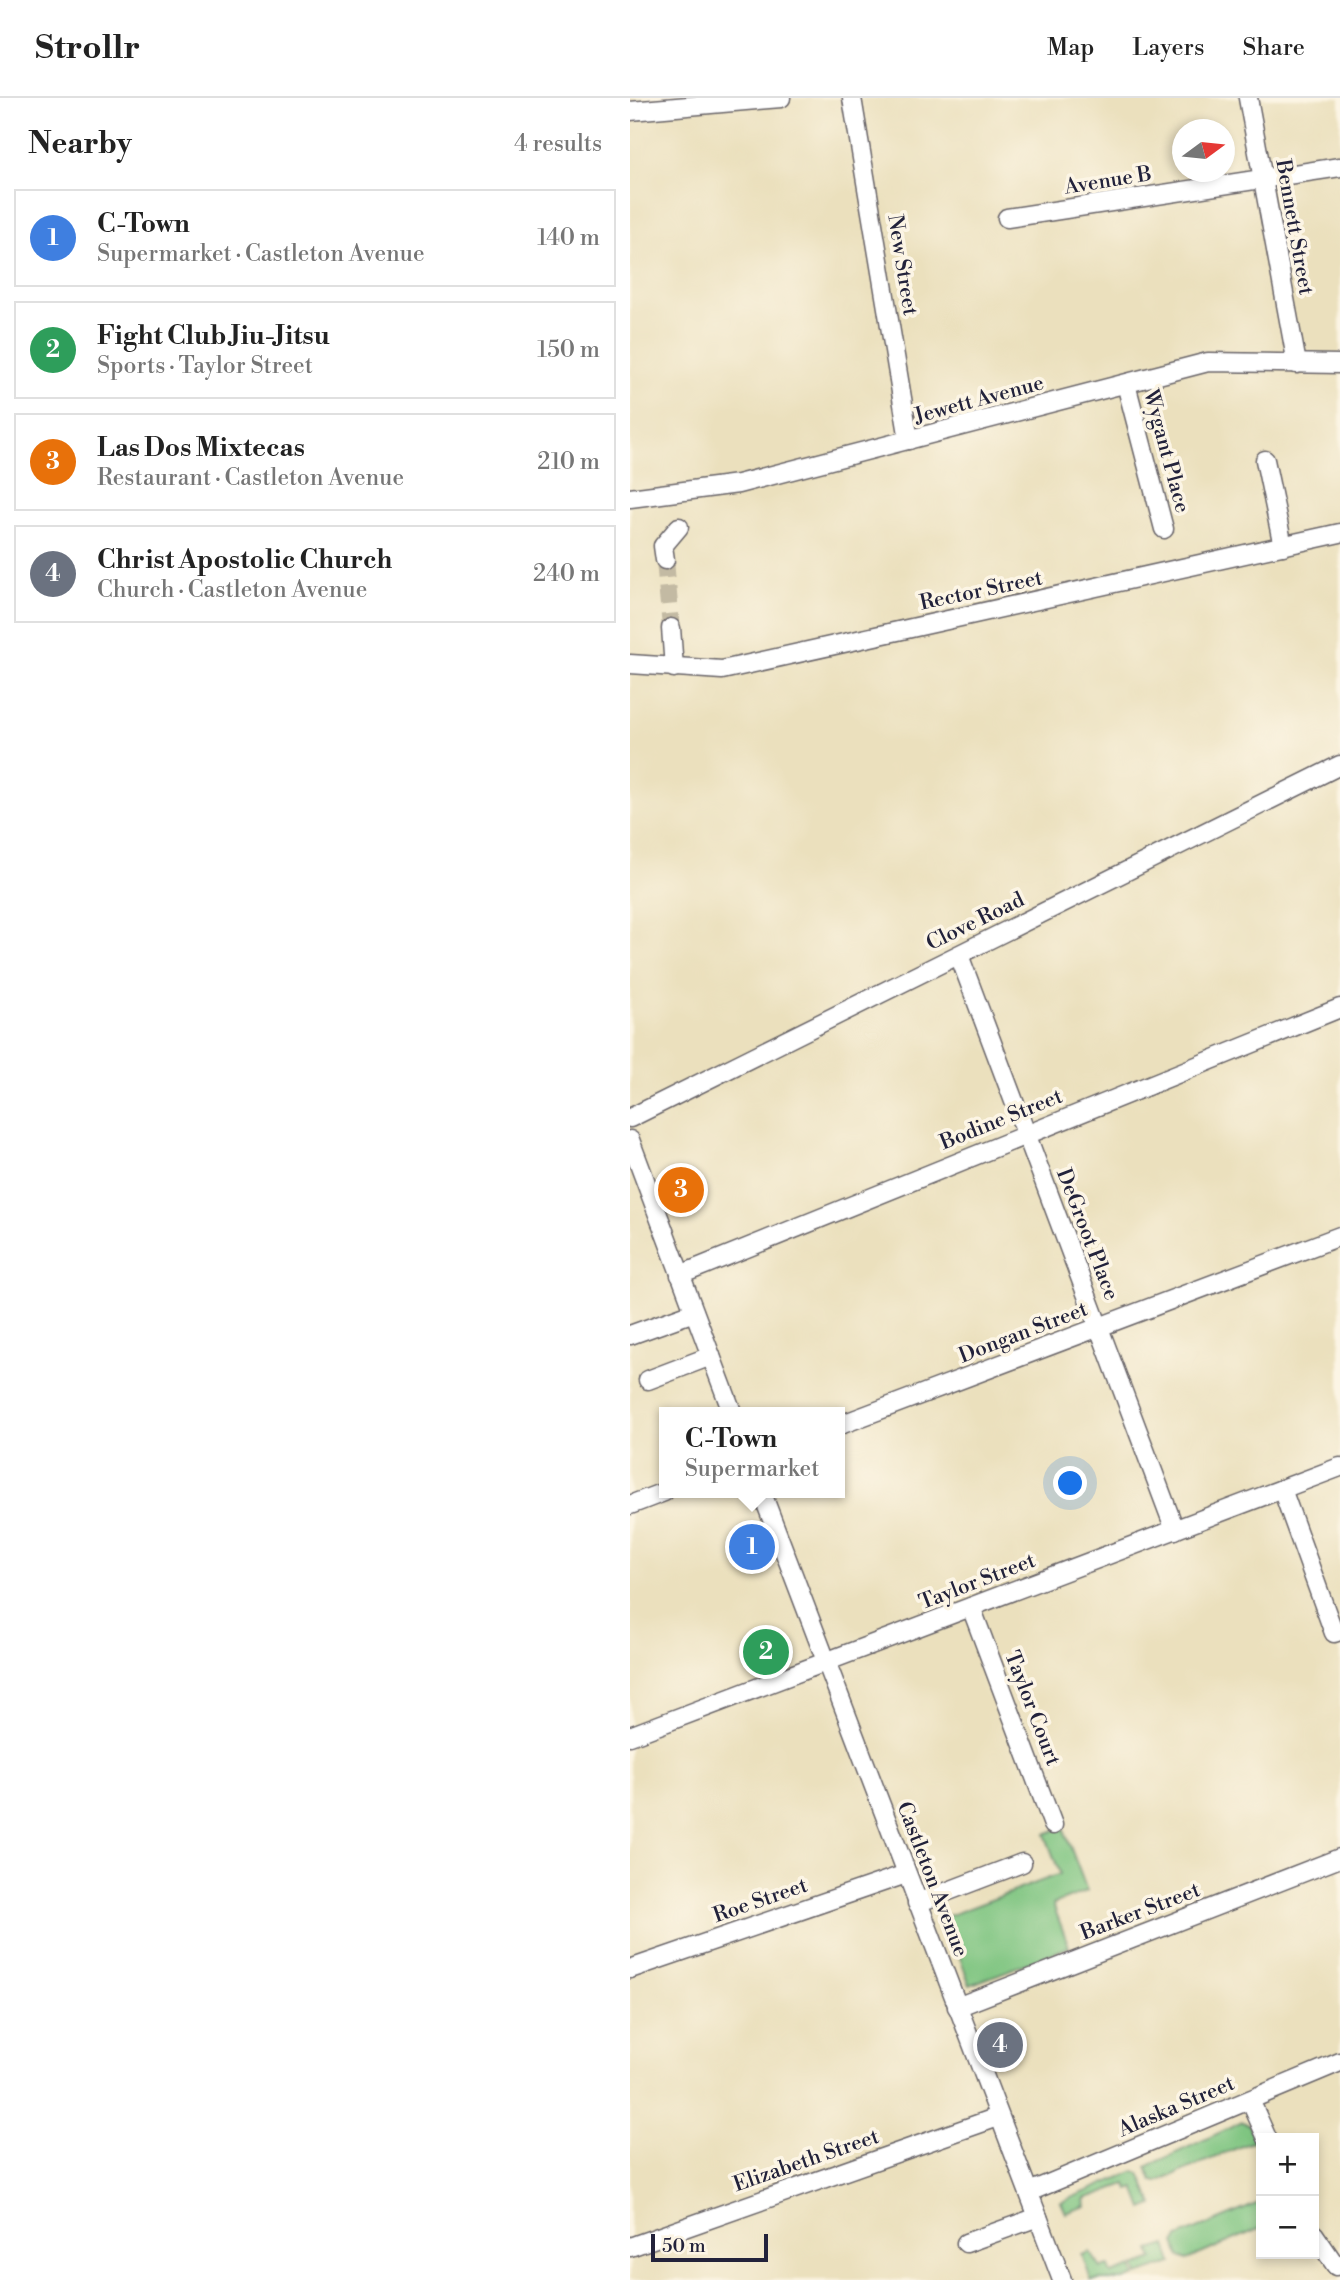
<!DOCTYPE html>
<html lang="en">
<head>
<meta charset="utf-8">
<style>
	:root { --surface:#fff; --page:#f2f2f2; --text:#222; --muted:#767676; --line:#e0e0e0; --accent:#b45309 }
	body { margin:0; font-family:"Libre Bodoni",serif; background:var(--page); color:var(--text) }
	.controls { position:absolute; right:21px; bottom:21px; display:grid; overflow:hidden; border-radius:0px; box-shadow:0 4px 10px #0003 }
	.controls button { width:63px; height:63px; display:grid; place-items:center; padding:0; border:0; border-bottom:2px solid var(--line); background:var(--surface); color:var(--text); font:35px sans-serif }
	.compass { position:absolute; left:542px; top:21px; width:63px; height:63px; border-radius:50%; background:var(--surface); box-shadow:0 4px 10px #0003; rotate:75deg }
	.scale { position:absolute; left:21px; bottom:18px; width:117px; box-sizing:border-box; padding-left:7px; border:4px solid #22223b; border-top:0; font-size:19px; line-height:24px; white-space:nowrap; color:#22223b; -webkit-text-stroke:5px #fcf5e5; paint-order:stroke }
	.you { position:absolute; left:441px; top:1386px; width:24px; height:24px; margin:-18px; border:5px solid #fff; border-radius:50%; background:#1a73e8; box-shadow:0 0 0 10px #1a73e833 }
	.badge { display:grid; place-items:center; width:46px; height:46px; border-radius:50%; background:var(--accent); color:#fff; font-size:23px; font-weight:700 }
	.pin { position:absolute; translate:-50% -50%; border:4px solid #fff; box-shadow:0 2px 7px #0006 }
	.popup { position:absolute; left:29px; top:1309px; width:186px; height:91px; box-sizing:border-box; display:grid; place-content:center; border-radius:0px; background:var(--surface); filter:drop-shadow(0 2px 5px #0005); font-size:23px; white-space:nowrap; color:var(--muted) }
	.popup b { font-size:26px; color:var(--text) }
	.popup::after { content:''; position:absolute; left:50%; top:100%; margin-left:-14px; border:14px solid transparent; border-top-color:var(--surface) }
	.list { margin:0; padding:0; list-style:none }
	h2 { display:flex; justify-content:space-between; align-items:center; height:91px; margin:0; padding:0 28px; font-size:30px }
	h2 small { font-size:23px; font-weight:400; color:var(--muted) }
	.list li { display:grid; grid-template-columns:46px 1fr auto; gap:21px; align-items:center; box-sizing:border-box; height:98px; margin:0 14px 14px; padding:0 14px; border:2px solid var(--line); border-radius:0px }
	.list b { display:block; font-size:26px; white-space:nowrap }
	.list p { margin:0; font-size:23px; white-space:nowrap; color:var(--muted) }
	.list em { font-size:23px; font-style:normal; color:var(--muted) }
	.map { position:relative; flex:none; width:710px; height:2182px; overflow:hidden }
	header { display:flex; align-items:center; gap:42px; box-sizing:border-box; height:98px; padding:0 35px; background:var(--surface); border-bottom:2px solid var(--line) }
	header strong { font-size:33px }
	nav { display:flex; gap:38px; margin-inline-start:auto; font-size:24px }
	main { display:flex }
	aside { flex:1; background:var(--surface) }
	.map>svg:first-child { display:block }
</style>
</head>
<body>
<header>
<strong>Strollr</strong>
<nav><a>Map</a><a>Layers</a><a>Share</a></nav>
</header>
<main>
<aside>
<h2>Nearby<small>4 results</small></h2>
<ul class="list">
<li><span class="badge" style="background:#3f7fe0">1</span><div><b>C-Town</b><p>Supermarket · Castleton Avenue</p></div><em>140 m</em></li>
<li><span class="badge" style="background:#2e9e5b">2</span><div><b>Fight Club Jiu-Jitsu</b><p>Sports · Taylor Street</p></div><em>150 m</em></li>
<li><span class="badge" style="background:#e8710a">3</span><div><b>Las Dos Mixtecas</b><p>Restaurant · Castleton Avenue</p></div><em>210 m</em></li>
<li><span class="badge" style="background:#6b7280">4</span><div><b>Christ Apostolic Church</b><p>Church · Castleton Avenue</p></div><em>240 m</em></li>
</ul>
</aside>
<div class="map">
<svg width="710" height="2182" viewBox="0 0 710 2182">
	<rect width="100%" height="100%" fill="#fcf5e5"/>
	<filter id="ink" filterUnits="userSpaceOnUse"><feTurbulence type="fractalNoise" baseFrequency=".0143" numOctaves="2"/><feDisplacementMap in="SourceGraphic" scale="14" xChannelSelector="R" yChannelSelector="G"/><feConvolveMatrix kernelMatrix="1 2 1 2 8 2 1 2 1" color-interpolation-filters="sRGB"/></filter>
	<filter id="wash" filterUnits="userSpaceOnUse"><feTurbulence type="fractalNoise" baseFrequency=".00686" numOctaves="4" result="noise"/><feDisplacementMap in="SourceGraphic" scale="28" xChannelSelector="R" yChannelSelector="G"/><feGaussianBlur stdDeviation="1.57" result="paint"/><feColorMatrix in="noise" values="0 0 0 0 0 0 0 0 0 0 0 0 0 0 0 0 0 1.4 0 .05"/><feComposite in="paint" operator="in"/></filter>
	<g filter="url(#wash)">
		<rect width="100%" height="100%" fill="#ebe0bd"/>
		<g fill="#7fc581" stroke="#50745e" stroke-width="2">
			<polygon points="433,1729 457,1793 423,1806 439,1849 340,1887 315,1819 430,1776 415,1736"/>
			<polygon points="612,2024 619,2026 624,2043 527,2084 522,2083 517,2069 520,2067"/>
			<polygon points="505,2073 510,2075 523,2107 513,2111 505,2090 499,2092 496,2086 455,2101 456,2108 436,2115 431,2104"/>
			<polygon points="631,2104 631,2130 557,2162 550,2159 545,2145 548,2139"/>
			<polygon points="536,2147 542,2165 508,2177 505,2168 523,2161 520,2152"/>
			<polygon points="460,2154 471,2170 478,2168 481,2176 502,2169 505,2178 493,2182 461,2182 452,2157"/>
		</g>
	</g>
	<g filter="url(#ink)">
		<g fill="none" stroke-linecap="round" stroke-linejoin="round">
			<polyline stroke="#c3baa3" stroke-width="18" stroke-dasharray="18 9" stroke-linecap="butt" points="35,462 41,530"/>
			<defs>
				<g id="minor">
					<polyline points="222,0 279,342"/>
					<polyline points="618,0 667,266"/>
					<polyline points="0,13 151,0"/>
					<polyline points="377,120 710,69"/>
					<polyline points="496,286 534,431"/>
					<polyline points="635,362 653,448"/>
					<polyline points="0,400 108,386 578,264 710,266"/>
					<polyline points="35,462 33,448 49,429"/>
					<polyline points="41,530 44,570"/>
					<polyline points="0,566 92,572 710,435"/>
					<polyline points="329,857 545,1432"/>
					<polyline points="0,1020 710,667"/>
					<polyline points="0,1042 102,1314"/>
					<polyline points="50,1177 710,910"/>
					<polyline points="0,1237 64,1214"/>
					<polyline points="18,1282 81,1258"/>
					<polyline points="210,1327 710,1138"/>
					<polyline points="652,1391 704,1535 710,1533"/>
					<polyline points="132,1395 432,2182"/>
					<polyline points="0,1407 34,1394"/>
					<polyline points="341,1509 423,1727"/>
					<polyline points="0,1638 710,1369"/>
					<polyline points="287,1805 392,1765"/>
					<polyline points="0,1871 276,1776"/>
					<polyline points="327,1909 710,1760"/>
					<polyline points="620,2002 637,2040"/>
					<polyline points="399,2094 710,1964"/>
					<polyline points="684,2136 706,2168 710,2166"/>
					<polyline points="336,2145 408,2119"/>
					<polyline points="0,2149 368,2019"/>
				</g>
			</defs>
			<use href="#minor" stroke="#686468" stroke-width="21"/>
			<use href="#minor" stroke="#fff" stroke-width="18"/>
		</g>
	</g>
	<g text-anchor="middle" stroke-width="7" stroke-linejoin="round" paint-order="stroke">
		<g font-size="21" fill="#22223b" stroke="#fcf5e5">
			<text transform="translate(478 82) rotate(-9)" y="7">Avenue B</text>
			<text transform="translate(665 129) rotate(80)" y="7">Bennett Street</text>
			<text transform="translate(273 167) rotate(81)" y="7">New Street</text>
			<text transform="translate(349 301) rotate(-15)" y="7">Jewett Avenue</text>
			<text transform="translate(537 353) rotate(75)" y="7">Wygant Place</text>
			<text transform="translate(351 492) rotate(-12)" y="7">Rector Street</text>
			<text transform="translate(345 823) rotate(-26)" y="7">Clove Road</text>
			<text transform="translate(371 1021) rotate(-22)" y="7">Bodine Street</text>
			<text transform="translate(458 1136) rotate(69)" y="7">DeGroot Place</text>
			<text transform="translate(393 1234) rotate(-21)" y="7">Dongan Street</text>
			<text transform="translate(347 1483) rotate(-21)" y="7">Taylor Street</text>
			<text transform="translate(403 1610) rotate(69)" y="7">Taylor Court</text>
			<text transform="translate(303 1781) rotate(69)" y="7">Castleton Avenue</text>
			<text transform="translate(130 1802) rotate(-19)" y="7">Roe Street</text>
			<text transform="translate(510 1813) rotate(-21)" y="7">Barker Street</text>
			<text transform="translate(546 2008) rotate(-23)" y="7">Alaska Street</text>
			<text transform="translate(176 2062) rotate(-19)" y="7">Elizabeth Street</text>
		</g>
	</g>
</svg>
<div class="controls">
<button>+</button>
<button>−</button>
</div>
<svg class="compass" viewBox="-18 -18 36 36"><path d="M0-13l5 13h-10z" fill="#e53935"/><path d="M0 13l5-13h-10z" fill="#767676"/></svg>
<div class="scale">50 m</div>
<div class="you"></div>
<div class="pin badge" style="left:122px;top:1449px;background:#3f7fe0">1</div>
<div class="popup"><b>C-Town</b>Supermarket</div>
<div class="pin badge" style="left:136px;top:1554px;background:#2e9e5b">2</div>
<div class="pin badge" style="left:51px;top:1092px;background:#e8710a">3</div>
<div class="pin badge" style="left:370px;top:1947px;background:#6b7280">4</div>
</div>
</main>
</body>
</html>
